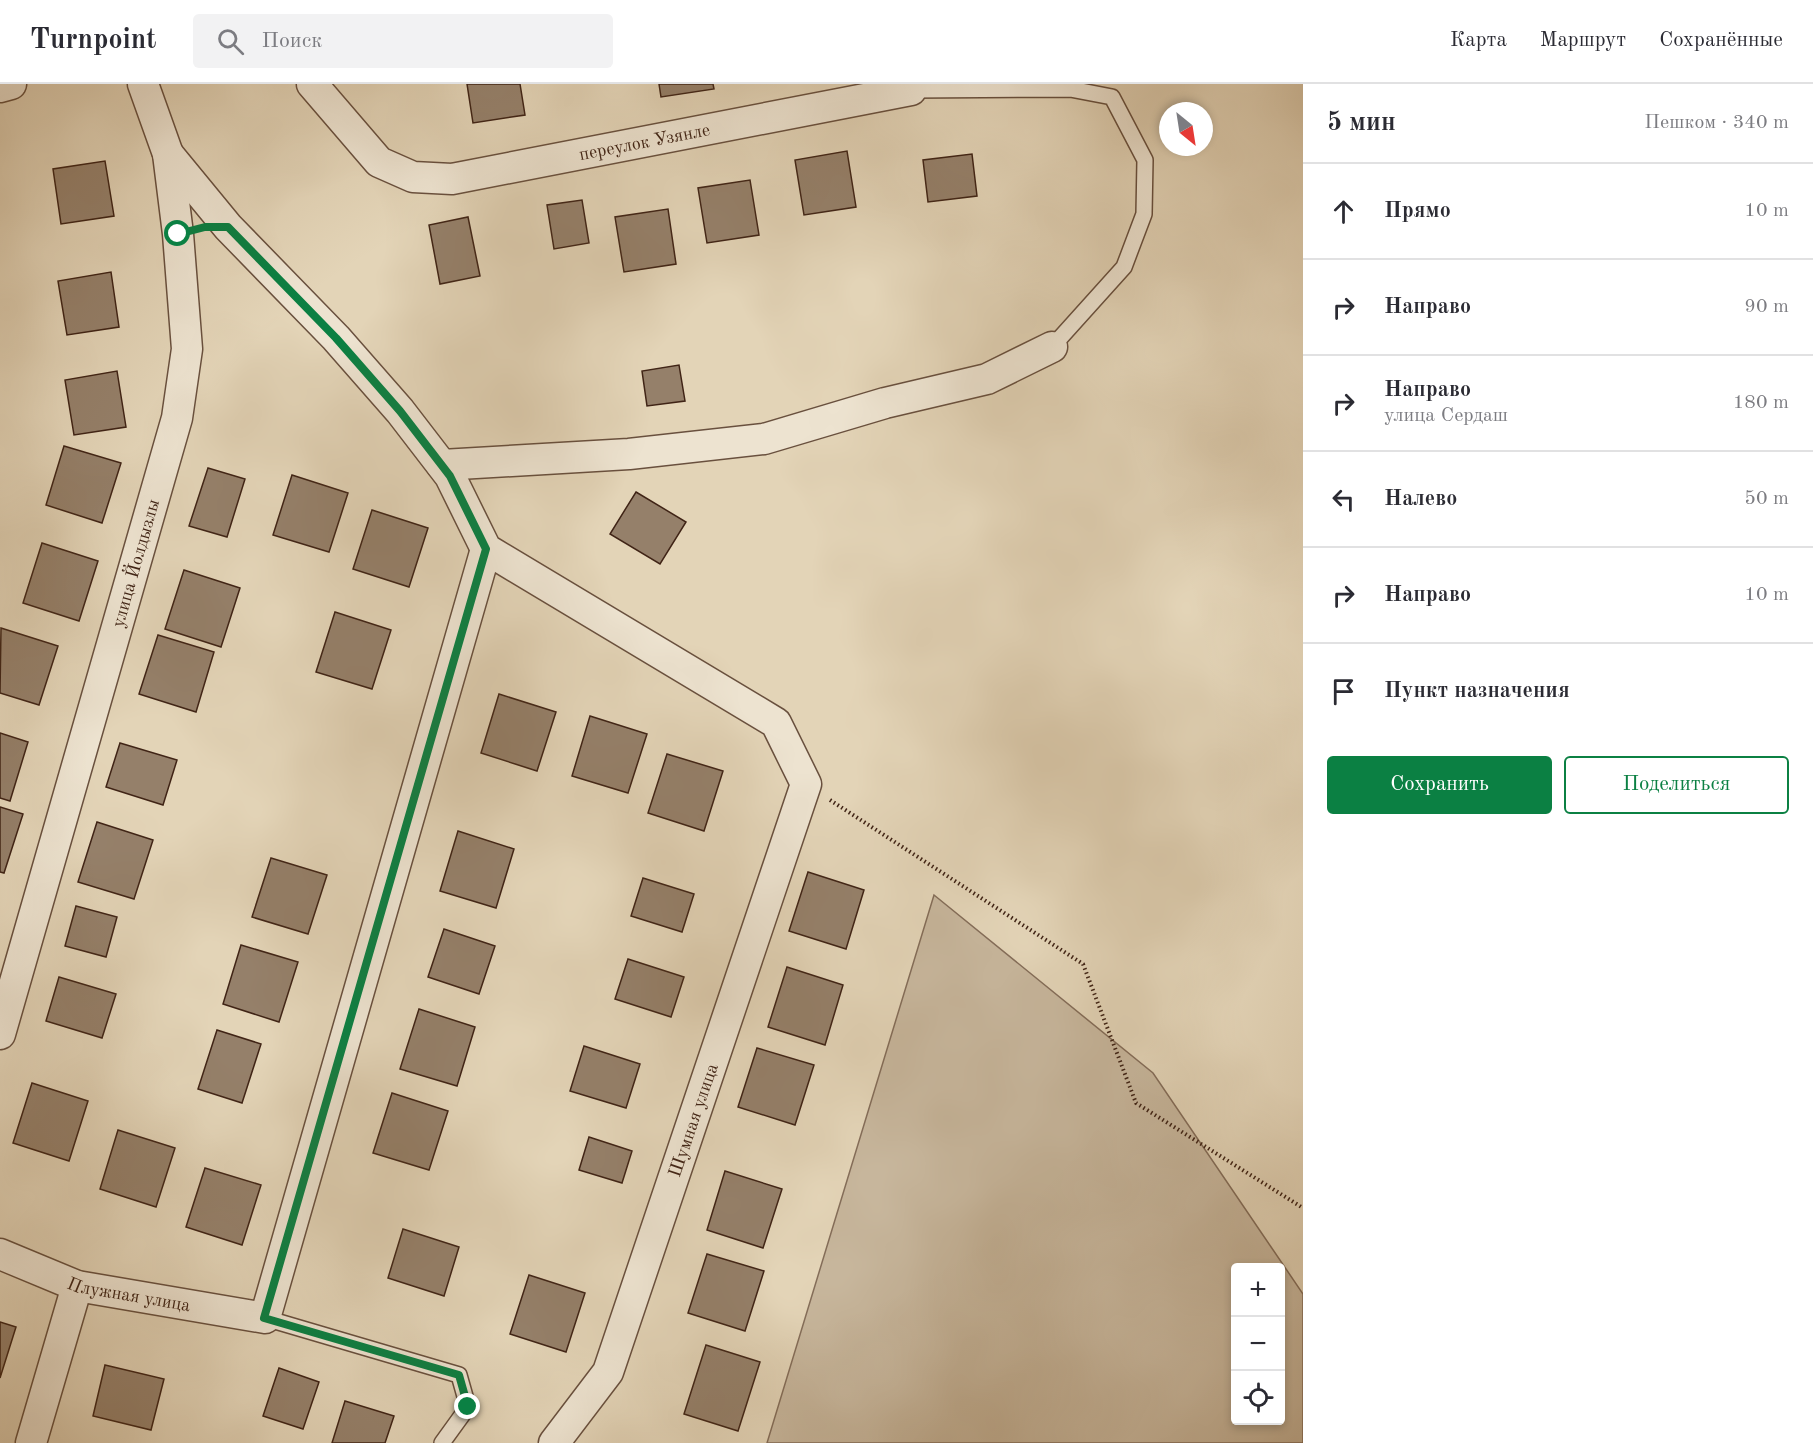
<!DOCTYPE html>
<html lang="ru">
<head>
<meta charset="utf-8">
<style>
	:root { --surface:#fff; --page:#f2f2f3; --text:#2b2b33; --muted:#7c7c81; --line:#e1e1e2; --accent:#0b8043 }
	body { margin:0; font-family:"Old Standard TT",serif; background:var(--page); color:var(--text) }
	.controls { position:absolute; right:18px; bottom:18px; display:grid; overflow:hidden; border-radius:6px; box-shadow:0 3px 9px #0003 }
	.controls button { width:54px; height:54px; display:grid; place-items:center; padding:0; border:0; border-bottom:2px solid var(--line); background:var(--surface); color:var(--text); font:30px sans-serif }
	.compass { position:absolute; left:1159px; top:18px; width:54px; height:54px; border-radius:50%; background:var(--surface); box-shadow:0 3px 9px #0003; rotate:150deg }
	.stop { position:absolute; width:18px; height:18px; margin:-14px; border:4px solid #0b8043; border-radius:50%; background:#fff }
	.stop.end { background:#0b8043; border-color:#fff; box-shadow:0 2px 6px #0008 }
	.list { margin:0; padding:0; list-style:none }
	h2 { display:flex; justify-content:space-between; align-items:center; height:78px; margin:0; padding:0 24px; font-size:26px }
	h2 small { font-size:20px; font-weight:400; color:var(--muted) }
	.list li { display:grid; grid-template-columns:39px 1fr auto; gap:18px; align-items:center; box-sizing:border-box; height:96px; padding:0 24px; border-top:2px solid var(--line) }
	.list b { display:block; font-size:22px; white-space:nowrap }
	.list p { margin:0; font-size:20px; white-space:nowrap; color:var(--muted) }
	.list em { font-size:20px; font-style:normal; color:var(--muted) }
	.actions { display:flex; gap:12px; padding:18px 24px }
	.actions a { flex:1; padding:14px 0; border:2px solid var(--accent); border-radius:6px; text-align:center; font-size:21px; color:var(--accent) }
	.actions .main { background:var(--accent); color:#fff }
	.icon { flex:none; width:33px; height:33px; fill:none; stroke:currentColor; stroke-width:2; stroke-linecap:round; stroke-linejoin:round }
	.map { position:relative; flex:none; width:1303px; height:1359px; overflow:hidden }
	header { display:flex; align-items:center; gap:36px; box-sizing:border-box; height:84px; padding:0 30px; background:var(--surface); border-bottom:2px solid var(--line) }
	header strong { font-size:28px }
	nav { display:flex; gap:33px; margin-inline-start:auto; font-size:21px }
	.search { width:420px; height:54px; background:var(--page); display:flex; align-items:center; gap:15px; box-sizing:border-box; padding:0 21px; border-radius:6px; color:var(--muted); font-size:22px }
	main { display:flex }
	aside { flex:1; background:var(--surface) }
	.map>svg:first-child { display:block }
</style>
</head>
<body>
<header>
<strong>Turnpoint</strong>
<div class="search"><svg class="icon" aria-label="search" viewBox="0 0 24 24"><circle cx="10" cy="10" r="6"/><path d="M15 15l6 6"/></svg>Поиск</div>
<nav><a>Карта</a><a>Маршрут</a><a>Сохранённые</a></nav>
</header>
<main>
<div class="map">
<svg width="1303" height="1359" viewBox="0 0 1303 1359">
	<rect width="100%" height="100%" fill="#e3d4b7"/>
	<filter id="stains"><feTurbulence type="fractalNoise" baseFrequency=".00333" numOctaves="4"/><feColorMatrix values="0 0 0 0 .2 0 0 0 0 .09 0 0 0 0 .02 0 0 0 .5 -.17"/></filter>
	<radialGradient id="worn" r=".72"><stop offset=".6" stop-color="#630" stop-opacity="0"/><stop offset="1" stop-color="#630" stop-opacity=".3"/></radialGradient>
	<path fill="#c7b69c" stroke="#846d59" stroke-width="1.5" fill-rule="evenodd" d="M934,811L1153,989L1303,1210V1359H767ZM1236,1184H1280V1336H1236Z"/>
	<g fill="#95806a" stroke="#402416" stroke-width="1.5">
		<polygon points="467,0 520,0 525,31 473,39"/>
		<polygon points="659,0 713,0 714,5 661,13"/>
		<polygon points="847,67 856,123 804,131 795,76"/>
		<polygon points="972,70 977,112 928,118 923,76"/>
		<polygon points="105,77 114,132 61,140 53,85"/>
		<polygon points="750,96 759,151 707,159 698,104"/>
		<polygon points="582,116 589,159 554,165 547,121"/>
		<polygon points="668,125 676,180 624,188 615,133"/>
		<polygon points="468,133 480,192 440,200 429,141"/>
		<polygon points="111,188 119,243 67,251 58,197"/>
		<polygon points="679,281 685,317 647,322 642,287"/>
		<polygon points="117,287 126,343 74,351 65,296"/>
		<polygon points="64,362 121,379 102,439 46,421"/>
		<polygon points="208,384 245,395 227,453 189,442"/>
		<polygon points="292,391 348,409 329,468 273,451"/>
		<polygon points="636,408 686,438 660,480 610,450"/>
		<polygon points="372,426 428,444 409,503 353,485"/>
		<polygon points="42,459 98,477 79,537 23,519"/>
		<polygon points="184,486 240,504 221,563 165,545"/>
		<polygon points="335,528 391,546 372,605 316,588"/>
		<polygon points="1,544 58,562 39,621 0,609"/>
		<polygon points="158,551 214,568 196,628 139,610"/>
		<polygon points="499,610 556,628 537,687 481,669"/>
		<polygon points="590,632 647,650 628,709 572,692"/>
		<polygon points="0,649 28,658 10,717 0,714"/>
		<polygon points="120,659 177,676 163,721 106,703"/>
		<polygon points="667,670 723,687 704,747 648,729"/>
		<polygon points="0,723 23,730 4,789 0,788"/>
		<polygon points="97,738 153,756 134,815 78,798"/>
		<polygon points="458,747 514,765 496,824 440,807"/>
		<polygon points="271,774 327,791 308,850 252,833"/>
		<polygon points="808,788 864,806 846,865 789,847"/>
		<polygon points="643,794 694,810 682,848 631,832"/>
		<polygon points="76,822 117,833 106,873 65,862"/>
		<polygon points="444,845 495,862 479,910 428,893"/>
		<polygon points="241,861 298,878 279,938 223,920"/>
		<polygon points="628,875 684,893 671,933 615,915"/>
		<polygon points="787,883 843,901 825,961 768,943"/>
		<polygon points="59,893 116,910 102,954 46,937"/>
		<polygon points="419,925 475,943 457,1002 400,985"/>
		<polygon points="217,946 261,960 242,1019 198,1005"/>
		<polygon points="584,962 640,980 626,1024 570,1007"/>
		<polygon points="757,964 814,981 795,1041 738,1023"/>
		<polygon points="32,999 88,1017 69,1077 13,1059"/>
		<polygon points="392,1009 448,1027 429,1086 373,1069"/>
		<polygon points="118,1046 175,1064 156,1123 100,1105"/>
		<polygon points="589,1053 632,1067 622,1099 579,1086"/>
		<polygon points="205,1084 261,1101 242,1161 186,1143"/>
		<polygon points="725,1087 782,1105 763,1164 707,1146"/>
		<polygon points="403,1145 459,1163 444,1212 388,1194"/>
		<polygon points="707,1170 764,1187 745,1247 688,1229"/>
		<polygon points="529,1191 585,1209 566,1268 510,1250"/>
		<polygon points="0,1238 16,1243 0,1294"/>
		<polygon points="706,1261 760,1278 738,1347 684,1330"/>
		<polygon points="105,1281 164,1295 151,1346 93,1332"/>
		<polygon points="279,1284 319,1298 303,1345 263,1332"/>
		<polygon points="345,1317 394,1332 385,1359 332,1359"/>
	</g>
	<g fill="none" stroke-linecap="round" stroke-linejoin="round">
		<defs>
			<g id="lane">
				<polyline points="911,6 1070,5 1112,13 1145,76 1144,130 1124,183 1052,263"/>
				<polyline points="265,1234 459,1291 468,1323 442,1359"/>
			</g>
			<g id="street">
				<path id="s1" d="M312,0L379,78L413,93L452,95L911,6V0"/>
				<polyline points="0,3 11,0"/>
				<polyline points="168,70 228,143 336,254 400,327 450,392 486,465 776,639 806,700 608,1288 554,1359"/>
				<polyline points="442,381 629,370 764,355 885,319 987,295 1052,263"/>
				<path id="s2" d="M0,950L177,334L187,265L178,150L168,70L143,0"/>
				<path id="s3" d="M0,1170L77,1202L265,1234L486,465"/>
				<polyline points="31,1359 77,1202"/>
			</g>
		</defs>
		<use href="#lane" stroke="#69503e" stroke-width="18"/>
		<use href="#street" stroke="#69503e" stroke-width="33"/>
		<polyline stroke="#402416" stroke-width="4" stroke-dasharray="1.5 3" stroke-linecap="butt" points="830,716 1083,880 1136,1019 1303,1124"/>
		<use href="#lane" stroke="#ede3d0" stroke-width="15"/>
		<use href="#street" stroke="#ede3d0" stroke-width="30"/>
	</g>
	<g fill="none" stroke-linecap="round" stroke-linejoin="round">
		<polyline stroke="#0b8043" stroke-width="8" points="178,150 205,143 228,143 336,254 400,327 450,392 486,465 264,1234 459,1291 468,1323"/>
	</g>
	<g text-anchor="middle" stroke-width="4.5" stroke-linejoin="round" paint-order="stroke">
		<g font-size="18" fill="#402416" stroke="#ede3d0">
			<text dy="6" stroke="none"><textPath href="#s1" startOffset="375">переулок Узянле</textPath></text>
			<text dy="6" stroke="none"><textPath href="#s2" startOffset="490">улица Йолдызлы</textPath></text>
			<text transform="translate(693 1036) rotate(-71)" y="6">Шумная улица</text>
			<text dy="6" stroke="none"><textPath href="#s3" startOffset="136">Плужная улица</textPath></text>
		</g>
	</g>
	<rect width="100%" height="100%" filter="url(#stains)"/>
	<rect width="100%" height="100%" fill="url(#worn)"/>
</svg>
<div class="controls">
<button>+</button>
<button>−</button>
<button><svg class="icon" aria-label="locate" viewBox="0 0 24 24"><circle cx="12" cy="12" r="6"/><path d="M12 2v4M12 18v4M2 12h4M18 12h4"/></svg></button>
</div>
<svg class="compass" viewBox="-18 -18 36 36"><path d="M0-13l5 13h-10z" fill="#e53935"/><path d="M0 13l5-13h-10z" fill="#7c7c81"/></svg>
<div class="stop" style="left:178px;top:150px"></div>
<div class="stop end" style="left:468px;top:1323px"></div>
</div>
<aside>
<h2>5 мин<small>Пешком · 340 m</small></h2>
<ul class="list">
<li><svg class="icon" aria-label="ahead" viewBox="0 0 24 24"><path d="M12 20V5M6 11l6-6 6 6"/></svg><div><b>Прямо</b></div><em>10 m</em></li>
<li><svg class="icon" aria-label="right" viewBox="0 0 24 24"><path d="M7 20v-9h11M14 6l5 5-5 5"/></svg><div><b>Направо</b></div><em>90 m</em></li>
<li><svg class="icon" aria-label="right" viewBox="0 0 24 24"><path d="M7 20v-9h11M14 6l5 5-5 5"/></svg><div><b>Направо</b><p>улица Сердаш</p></div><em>180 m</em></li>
<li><svg class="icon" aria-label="left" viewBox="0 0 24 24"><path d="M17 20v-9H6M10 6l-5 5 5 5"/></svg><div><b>Налево</b></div><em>50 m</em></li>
<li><svg class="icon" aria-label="right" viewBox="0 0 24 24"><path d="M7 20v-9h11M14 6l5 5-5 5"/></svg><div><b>Направо</b></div><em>10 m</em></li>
<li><svg class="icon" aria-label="arrive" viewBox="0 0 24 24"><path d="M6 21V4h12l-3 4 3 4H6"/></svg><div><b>Пункт назначения</b></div></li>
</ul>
<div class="actions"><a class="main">Сохранить</a><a>Поделиться</a></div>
</aside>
</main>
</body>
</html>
